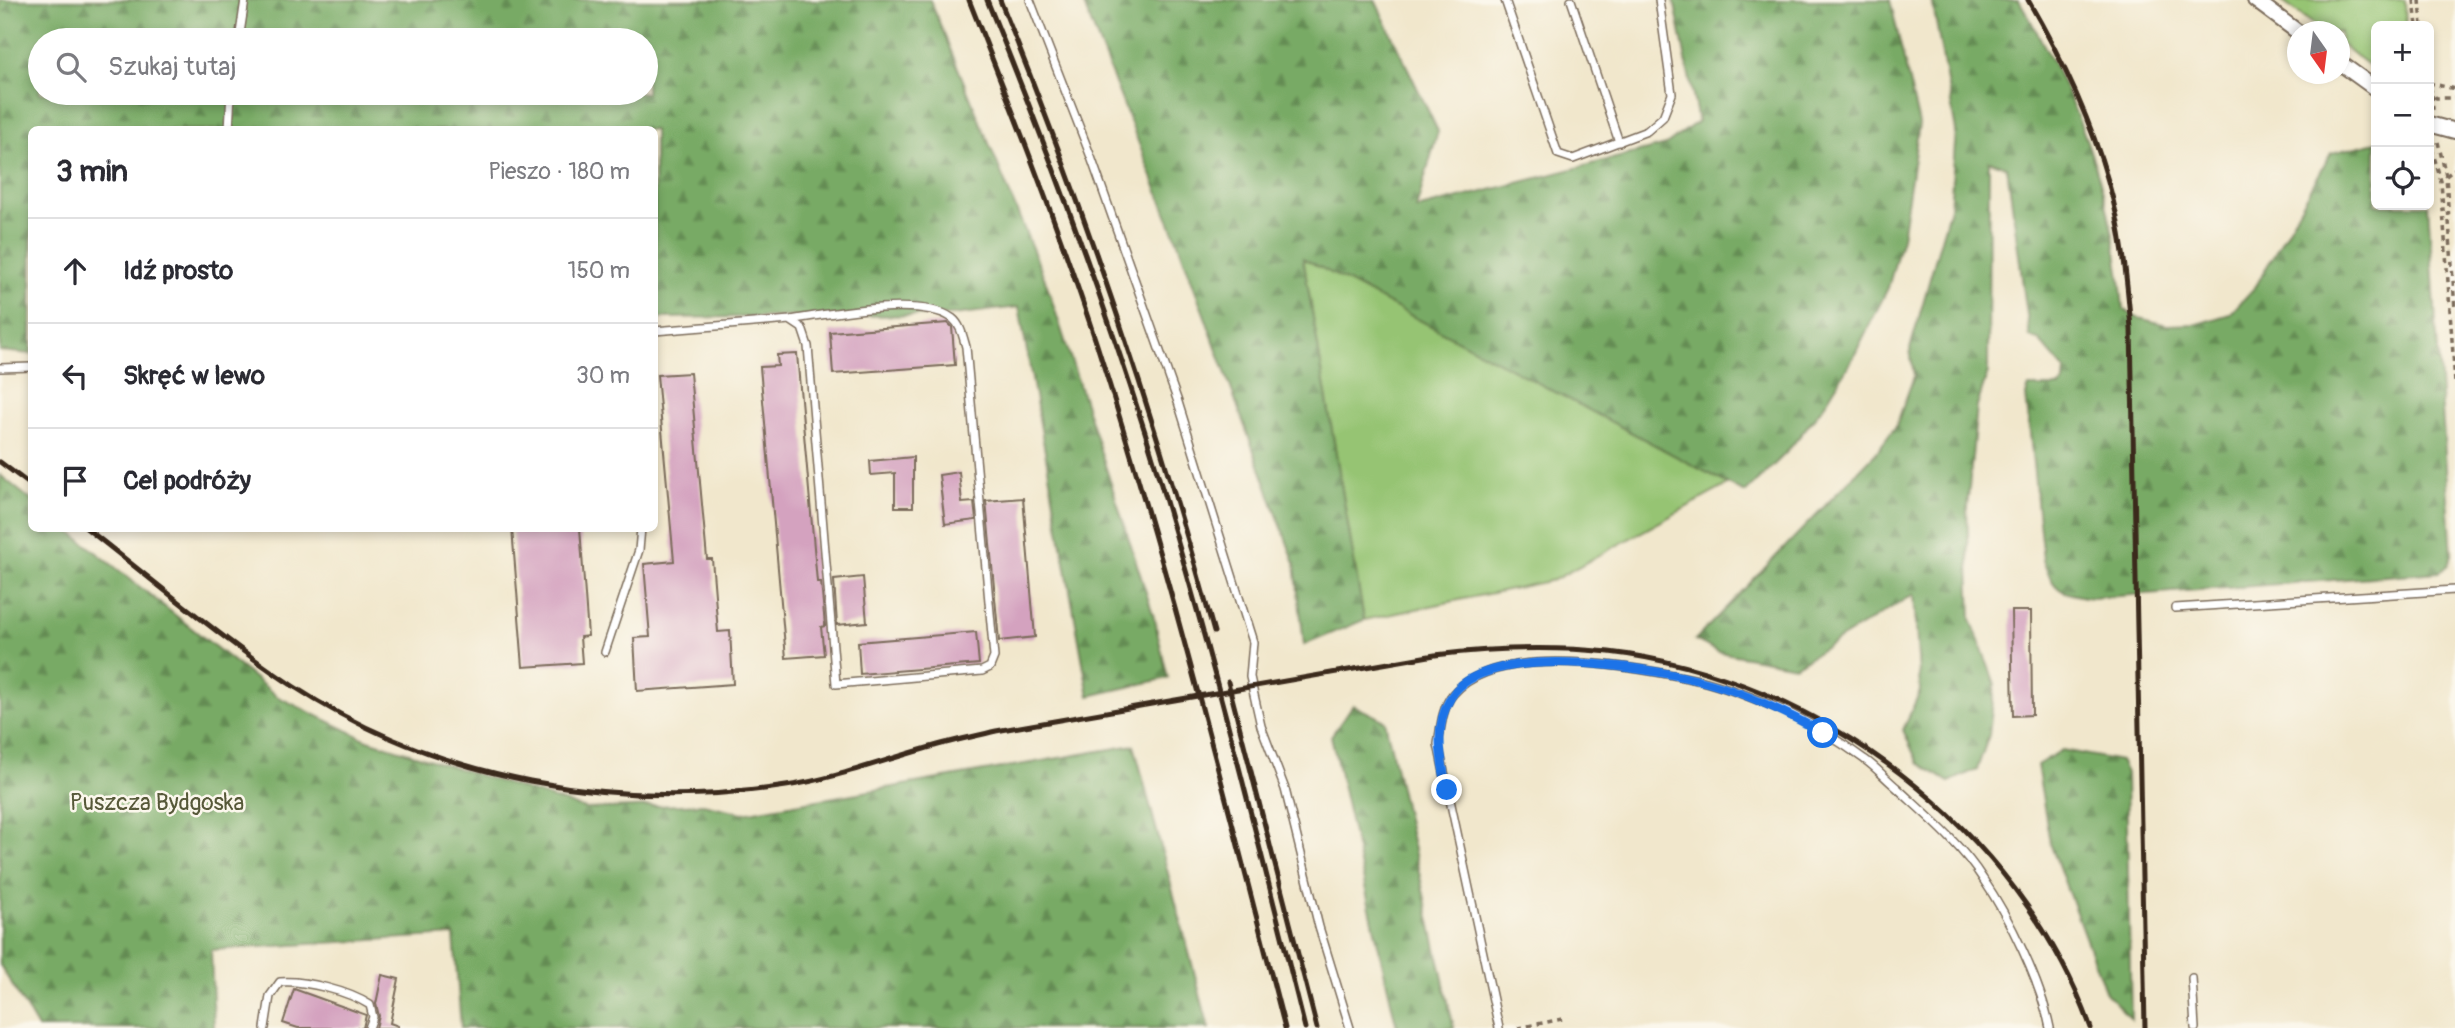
<!DOCTYPE html>
<html lang="pl">
<head>
<meta charset="utf-8">
<style>
	:root { --surface:#fff; --page:#f2f2f3; --text:#2b2b33; --muted:#7c7c81; --line:#e1e1e2 }
	body { margin:0; font-family:Pangolin,sans-serif; background:var(--page); color:var(--text) }
	.controls { position:absolute; right:21px; top:21px; display:grid; overflow:hidden; border-radius:10px; box-shadow:0 4px 10px #0003 }
	.controls button { width:63px; height:63px; display:grid; place-items:center; padding:0; border:0; border-bottom:2px solid var(--line); background:var(--surface); color:var(--text); font:35px sans-serif }
	.compass { position:absolute; left:2287px; top:21px; width:63px; height:63px; border-radius:50%; background:var(--surface); box-shadow:0 4px 10px #0003; rotate:166deg }
	.stop { position:absolute; width:21px; height:21px; margin:-16px; border:5px solid #1a73e8; border-radius:50%; background:#fff }
	.stop.end { background:#1a73e8; border-color:#fff; box-shadow:0 2px 7px #0008 }
	.list { margin:0; padding:0; list-style:none }
	h2 { display:flex; justify-content:space-between; align-items:center; height:91px; margin:0; padding:0 28px; font-size:30px }
	h2 small { font-size:23px; font-weight:400; color:var(--muted) }
	.list li { display:grid; grid-template-columns:46px 1fr auto; gap:21px; align-items:center; box-sizing:border-box; height:105px; padding:0 28px; border-top:2px solid var(--line) }
	.list b { display:block; font-size:26px; white-space:nowrap }
	.list em { font-size:23px; font-style:normal; color:var(--muted) }
	.icon { flex:none; width:38px; height:38px; fill:none; stroke:currentColor; stroke-width:2; stroke-linecap:round; stroke-linejoin:round }
	.map { position:relative; flex:none; width:2455px; height:1028px; overflow:hidden }
	.search { position:absolute; background:var(--surface); box-shadow:0 4px 10px #0003; left:28px; top:28px; width:630px; height:77px; display:flex; align-items:center; gap:18px; box-sizing:border-box; padding:0 24px; border-radius:38px; color:var(--muted); font-size:26px }
	.panel { position:absolute; background:var(--surface); box-shadow:0 4px 10px #0003; left:28px; top:126px; width:630px; height:406px; border-radius:10px }
	.map>svg:first-child { display:block }
</style>
</head>
<body>
<div class="map">
<svg width="2455" height="1028" viewBox="0 0 2455 1028">
	<defs>
		<pattern id="forest-firs" width="22" height="20" patternUnits="userSpaceOnUse" patternTransform="scale(1.75)"><rect width="22" height="20" fill="#78aa65"/><path d="M5 1l3.5 6h-7zM16 11l3.5 6h-7z" fill="#648b53"/></pattern>
	</defs>
	<rect width="100%" height="100%" fill="#fbf7ec"/>
	<filter id="ink" filterUnits="userSpaceOnUse"><feTurbulence type="fractalNoise" baseFrequency=".0143" numOctaves="2"/><feDisplacementMap in="SourceGraphic" scale="14" xChannelSelector="R" yChannelSelector="G"/><feConvolveMatrix kernelMatrix="1 2 1 2 8 2 1 2 1" color-interpolation-filters="sRGB"/></filter>
	<filter id="wash" filterUnits="userSpaceOnUse"><feTurbulence type="fractalNoise" baseFrequency=".00686" numOctaves="4" result="noise"/><feDisplacementMap in="SourceGraphic" scale="28" xChannelSelector="R" yChannelSelector="G"/><feGaussianBlur stdDeviation="1.57" result="paint"/><feColorMatrix in="noise" values="0 0 0 0 0 0 0 0 0 0 0 0 0 0 0 0 0 1.4 0 .05"/><feComposite in="paint" operator="in"/></filter>
	<g filter="url(#wash)">
		<rect width="100%" height="100%" fill="#f1e7cc"/>
		<g fill="#96c473" stroke="#687748" stroke-width="2">
			<polygon points="2280,0 2405,0 2406,26 2376,26 2376,71 2340,44 2340,32 2323,31"/>
			<polygon points="1303,258 1729,484 1554,580 1364,620"/>
		</g>
		<g fill="url(#forest-firs)" stroke="#5a6a42" stroke-width="2" fill-rule="evenodd">
			<path d="M0,0H930L1046,282L1153,614L1168,678L1089,696L1019,307L953,315L655,318L654,130H32L31,354L0,351ZM40,40H646V93H40Z"/>
			<polygon points="1082,0 1375,0 1438,131 1416,209 1666,145 1698,121 1674,0 1890,0 1919,124 1902,238 1888,288 1853,358 1823,407 1786,453 1745,493 1303,258 1364,620 1304,645 1295,564 1177,240"/>
			<path d="M1932,0H2019C2077,100 2114,192 2123,309L2135,317L2167,325L2197,324L2230,314L2256,286L2331,153L2376,142V205H2428L2452,555L2448,565L2439,572L2092,598C2059,593 2054,591 2043,560L2026,395L2029,387H2060L2064,382L2065,370L2039,340L2030,337L2007,167L1989,161L1988,372L1977,406L1967,508L1971,619L1995,684L1989,735L1977,769L1949,782L1918,763L1903,730L1920,691L1914,594L1795,666L1719,652L1695,640L1875,454L1896,426L1914,376L1910,349L1950,207L1956,131Z"/>
			<polygon points="0,475 31,500 32,528 67,529 278,697 365,739 586,809 703,804 743,813 1134,745 1209,1028 461,1028 454,935 211,950 214,1028 38,1028 0,965"/>
			<polygon points="1353,705 1385,721 1454,1028 1397,1028 1331,736"/>
			<polygon points="2062,750 2120,761 2126,773 2131,1019 2106,993 2050,843 2037,765"/>
		</g>
		<g id="blocks">
			<g fill="#d4a2bf">
				<polygon points="948,323 952,327 955,365 833,374 830,332"/>
				<polygon points="797,354 817,582 821,582 825,626 821,627 824,655 786,658 760,367 778,366 777,355"/>
				<polygon points="690,373 707,559 712,559 718,632 730,631 733,684 637,691 634,638 650,637 644,564 674,561 657,375"/>
				<polygon points="913,457 913,507 895,507 895,473 871,475 870,461"/>
				<polygon points="959,472 962,503 974,502 976,520 945,524 939,475"/>
				<polygon points="1023,498 1035,637 999,641 986,501"/>
				<polygon points="512,528 580,528 588,636 580,637 582,663 523,667"/>
				<polygon points="863,577 867,622 837,625 834,580"/>
				<polygon points="2011,611 2031,611 2032,715 2013,716"/>
				<polygon points="976,632 979,664 860,674 858,642"/>
				<polygon points="382,975 399,979 390,1023 398,1026 398,1028 376,1028 379,1016 376,1004"/>
				<polygon points="294,989 366,1015 363,1028 298,1028 283,1023"/>
			</g>
		</g>
	</g>
	<g filter="url(#ink)">
		<use href="#blocks" fill-opacity="0" stroke="#7b6c5b" stroke-width="2"/>
		<g fill="none" stroke-linecap="round" stroke-linejoin="round">
			<defs>
				<g id="service">
					<polyline points="1030,0 1091,157 1178,402 1253,642 1250,677 1261,726 1285,789 1319,927 1350,1028"/>
					<polyline points="1505,0 1558,154 1573,159 1647,131 1663,117 1672,94 1659,0"/>
					<polyline points="1571,0 1619,142"/>
					<polyline points="239,40 245,0"/>
					<polyline points="229,130 231,93"/>
					<path d="M654,331L790,320L802,328L808,346L836,684L982,671L990,667L994,657L966,347C963,337 961,325 952,318C921,296 827,314 790,320"/>
					<polyline points="0,368 32,367"/>
					<polyline points="2175,608 2455,590"/>
					<polyline points="605,652 639,550 641,528"/>
					<polyline points="2192,978 2195,1028"/>
					<path d="M265,1028L270,996L280,982C305,980 348,991 370,1005L373,1017L369,1028"/>
					<path d="M1499,1028L1438,744C1441,727 1442,707 1453,694C1499,641 1637,667 1698,680C1728,687 1759,700 1787,712C1813,725 1841,742 1864,759C1876,767 1885,778 1896,787C1926,815 1961,844 1983,879C2009,917 2041,983 2050,1028"/>
				</g>
				<g id="minor">
					<polyline points="2255,0 2298,32"/>
					<polyline points="2340,63 2376,89"/>
					<polyline points="2429,124 2455,131"/>
				</g>
			</defs>
			<use href="#service" stroke="#7b6c5b" stroke-width="10"/>
			<use href="#minor" stroke="#7b6c5b" stroke-width="18"/>
			<g stroke="#7b6c5b" stroke-width="3.5" stroke-dasharray="5 5" stroke-linecap="butt">
				<polyline points="2414,0 2417,26"/>
				<polyline points="2420,0 2422,26"/>
				<polyline points="2429,83 2455,89"/>
				<polyline points="2429,88 2436,98 2455,98"/>
				<polyline points="2432,95 2433,110"/>
				<polyline points="2429,139 2441,181 2455,383"/>
				<polyline points="2438,142 2446,176 2455,310"/>
				<polyline points="2446,176 2455,169"/>
				<polyline points="1518,1028 1567,1018"/>
			</g>
			<use href="#service" stroke="#fff" stroke-width="7"/>
			<use href="#minor" stroke="#fff" stroke-width="14"/>
			<g stroke="#3b2a1e" stroke-width="5">
				<path d="M969,0C1014,114 1059,228 1097,345C1169,570 1226,799 1285,1028"/>
				<path d="M987,0C1045,142 1099,286 1145,432C1206,629 1255,829 1305,1028"/>
				<path d="M1000,0C1084,206 1155,417 1214,632"/>
				<path d="M2028,0C2061,57 2090,117 2108,181C2122,229 2127,279 2131,329L2145,1028"/>
				<polyline points="0,462 32,486"/>
				<path d="M86,528C154,581 221,638 293,686C437,780 617,812 786,786C833,779 878,762 924,749C947,742 972,737 996,731L1435,655C1493,648 1550,646 1609,652C1818,676 2019,829 2091,1028"/>
				<polyline points="1228,682 1317,1028"/>
			</g>
		</g>
	</g>
	<g fill="none" stroke-linecap="round" stroke-linejoin="round" filter="url(#ink)">
		<path stroke="#1a73e8" stroke-width="9" d="M1447,790C1441,758 1433,727 1451,697C1485,641 1646,667 1701,681C1744,692 1784,711 1823,733"/>
	</g>
	<g text-anchor="middle" stroke-width="5" stroke-linejoin="round" paint-order="stroke">
		<g font-size="23" fill="#565838" stroke="#fbf7ec">
			<text x="157" y="810">Puszcza Bydgoska</text>
		</g>
	</g>
</svg>
<div class="controls">
<button>+</button>
<button>−</button>
<button><svg class="icon" aria-label="locate" viewBox="0 0 24 24"><circle cx="12" cy="12" r="6"/><path d="M12 2v4M12 18v4M2 12h4M18 12h4"/></svg></button>
</div>
<svg class="compass" viewBox="-18 -18 36 36"><path d="M0-13l5 13h-10z" fill="#e53935"/><path d="M0 13l5-13h-10z" fill="#7c7c81"/></svg>
<div class="stop" style="left:1823px;top:733px"></div>
<div class="stop end" style="left:1447px;top:790px"></div>
<div class="search"><svg class="icon" aria-label="search" viewBox="0 0 24 24"><circle cx="10" cy="10" r="6"/><path d="M15 15l6 6"/></svg>Szukaj tutaj</div>
<section class="panel">
<h2>3 min<small>Pieszo · 180 m</small></h2>
<ul class="list">
<li><svg class="icon" aria-label="ahead" viewBox="0 0 24 24"><path d="M12 20V5M6 11l6-6 6 6"/></svg><div><b>Idź prosto</b></div><em>150 m</em></li>
<li><svg class="icon" aria-label="left" viewBox="0 0 24 24"><path d="M17 20v-9H6M10 6l-5 5 5 5"/></svg><div><b>Skręć w lewo</b></div><em>30 m</em></li>
<li><svg class="icon" aria-label="arrive" viewBox="0 0 24 24"><path d="M6 21V4h12l-3 4 3 4H6"/></svg><div><b>Cel podróży</b></div></li>
</ul>
</section>
</div>
</body>
</html>
